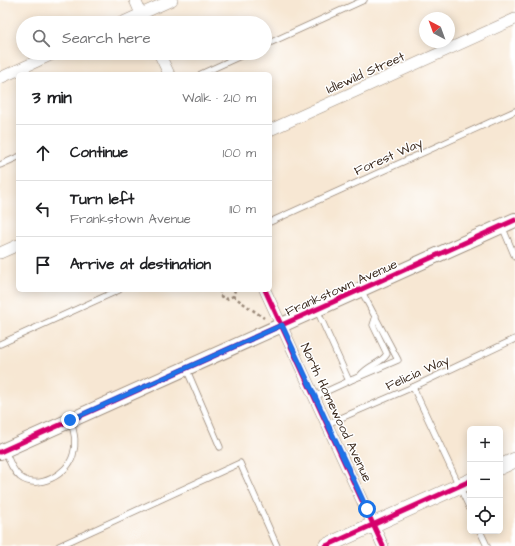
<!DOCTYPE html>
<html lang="en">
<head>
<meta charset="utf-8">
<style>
	:root { --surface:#fff; --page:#f6f6f6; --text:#202124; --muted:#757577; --line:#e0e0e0 }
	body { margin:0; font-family:"Architects Daughter",sans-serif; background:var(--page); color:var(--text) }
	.controls { position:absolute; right:12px; bottom:12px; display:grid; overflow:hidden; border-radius:6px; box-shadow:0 2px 10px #0003 }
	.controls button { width:36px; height:36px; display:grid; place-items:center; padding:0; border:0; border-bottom:1px solid var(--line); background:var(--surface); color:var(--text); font:20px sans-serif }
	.compass { position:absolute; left:419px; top:12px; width:36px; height:36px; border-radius:50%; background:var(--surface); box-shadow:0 2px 10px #0003; rotate:319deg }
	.stop { position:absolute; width:12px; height:12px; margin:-9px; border:3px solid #1a73e8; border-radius:50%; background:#fff }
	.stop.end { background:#1a73e8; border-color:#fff; box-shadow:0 1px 4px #0008 }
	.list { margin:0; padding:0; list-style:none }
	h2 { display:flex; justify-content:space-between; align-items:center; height:52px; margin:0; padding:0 16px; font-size:17px }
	h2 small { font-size:13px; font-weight:400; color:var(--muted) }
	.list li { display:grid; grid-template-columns:26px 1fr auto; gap:12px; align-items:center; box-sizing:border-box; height:56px; padding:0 16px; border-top:1px solid var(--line) }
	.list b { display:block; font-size:15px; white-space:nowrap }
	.list p { margin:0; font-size:13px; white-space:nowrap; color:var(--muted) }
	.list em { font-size:13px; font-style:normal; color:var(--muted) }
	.icon { flex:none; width:22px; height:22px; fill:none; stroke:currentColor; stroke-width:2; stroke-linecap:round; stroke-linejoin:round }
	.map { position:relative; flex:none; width:515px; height:546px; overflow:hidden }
	.search { position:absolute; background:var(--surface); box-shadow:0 2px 10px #0003; left:16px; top:16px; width:256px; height:44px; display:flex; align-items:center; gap:10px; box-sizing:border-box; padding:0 14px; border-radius:22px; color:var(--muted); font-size:15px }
	.panel { position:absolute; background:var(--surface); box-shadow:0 2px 10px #0003; left:16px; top:72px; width:256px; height:220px; border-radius:6px }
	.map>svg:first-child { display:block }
</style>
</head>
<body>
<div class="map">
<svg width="515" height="546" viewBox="0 0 515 546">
	<rect width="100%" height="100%" fill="#fff"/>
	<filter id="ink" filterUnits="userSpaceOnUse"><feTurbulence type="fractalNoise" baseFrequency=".025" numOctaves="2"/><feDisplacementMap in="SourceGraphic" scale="8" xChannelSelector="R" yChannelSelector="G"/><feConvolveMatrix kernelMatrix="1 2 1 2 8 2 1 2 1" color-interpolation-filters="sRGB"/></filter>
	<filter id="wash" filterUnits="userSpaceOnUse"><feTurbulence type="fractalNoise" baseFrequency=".012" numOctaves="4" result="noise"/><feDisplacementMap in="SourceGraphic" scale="16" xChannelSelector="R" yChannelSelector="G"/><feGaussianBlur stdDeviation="0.9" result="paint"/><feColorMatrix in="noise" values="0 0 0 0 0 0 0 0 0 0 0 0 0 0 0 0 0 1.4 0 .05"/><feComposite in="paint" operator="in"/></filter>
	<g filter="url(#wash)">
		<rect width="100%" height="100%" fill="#f7e7d3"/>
	</g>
	<g filter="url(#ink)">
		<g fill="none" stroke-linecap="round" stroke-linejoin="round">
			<defs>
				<g id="service">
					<polyline points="265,45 364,0"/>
					<polyline points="201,74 247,53"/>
					<polyline points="0,165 18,157"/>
					<polyline points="270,222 515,111"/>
					<polyline points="502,226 515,257"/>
					<polyline points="0,344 119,290"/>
					<polyline points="186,368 220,447"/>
					<path d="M360,376C369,364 380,365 387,354L373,325L376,316"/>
					<polyline points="349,381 398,360 361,290"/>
					<polyline points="413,387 470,509"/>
					<polyline points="314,397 349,381 317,310"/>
					<polyline points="327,424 413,387 515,339"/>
					<path d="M5,450C9,460 12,470 20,477C38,491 68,474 73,455C77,442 74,433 71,421"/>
					<polyline points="480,531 487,546"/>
					<polyline points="59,546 240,463 277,546"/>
				</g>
				<g id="minor">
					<polyline points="135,0 145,23"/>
					<polyline points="121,23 172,0"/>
					<polyline points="159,53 169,74"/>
					<polyline points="0,78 55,53"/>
					<polyline points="270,130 515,19"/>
					<polyline points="0,253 18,245"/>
					<polyline points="265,290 383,546"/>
				</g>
				<polyline id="tertiary" points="0,452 515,220"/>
				<g id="secondary">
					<polyline points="500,467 515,460"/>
					<polyline points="326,546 470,481"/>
				</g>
			</defs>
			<use href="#service" stroke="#998878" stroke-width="7"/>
			<use href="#minor" stroke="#998878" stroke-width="12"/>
			<use href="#tertiary" stroke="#998878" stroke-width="16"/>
			<use href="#secondary" stroke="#998878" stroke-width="16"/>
			<g stroke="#998878" stroke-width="2.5" stroke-dasharray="3 3" stroke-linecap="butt">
				<polyline points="220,290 220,296 227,299 233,296 235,290"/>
				<polyline points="233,296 264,318"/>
			</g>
			<use href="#service" stroke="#fff" stroke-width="5.5"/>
			<use href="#minor" stroke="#fff" stroke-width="11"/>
			<use href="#tertiary" stroke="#fff" stroke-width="14"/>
			<use href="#secondary" stroke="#fff" stroke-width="15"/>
			<defs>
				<g id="cycleway">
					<polyline points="265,290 383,546"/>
					<polyline points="0,452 515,220"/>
					<polyline points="326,546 470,481"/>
				</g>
			</defs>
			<use href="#cycleway" stroke="#fff" stroke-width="8"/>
			<use href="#cycleway" stroke="#d6006c" stroke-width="5"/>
		</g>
	</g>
	<g fill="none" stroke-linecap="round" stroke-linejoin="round" filter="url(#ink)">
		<polyline stroke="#1a73e8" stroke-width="5" points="70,420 282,325 367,509"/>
	</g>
	<g text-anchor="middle" stroke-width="3" stroke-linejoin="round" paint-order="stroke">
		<g font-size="13" fill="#3b2a1e" stroke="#fff">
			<text transform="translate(365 72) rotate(-24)" y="5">Idlewild Street</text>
			<text transform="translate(388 156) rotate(-24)" y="5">Forest Way</text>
			<text transform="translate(341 287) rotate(-24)" y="5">Frankstown Avenue</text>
			<text transform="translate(417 372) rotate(-24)" y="5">Felicia Way</text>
			<text transform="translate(337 412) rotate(65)" y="5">North Homewood Avenue</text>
		</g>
	</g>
</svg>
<div class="controls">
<button>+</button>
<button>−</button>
<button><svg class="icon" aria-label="locate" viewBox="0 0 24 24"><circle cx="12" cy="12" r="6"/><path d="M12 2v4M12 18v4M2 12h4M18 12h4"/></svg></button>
</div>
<svg class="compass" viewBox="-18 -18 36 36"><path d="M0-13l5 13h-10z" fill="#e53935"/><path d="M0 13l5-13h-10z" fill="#757577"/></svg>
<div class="stop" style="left:367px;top:509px"></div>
<div class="stop end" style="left:70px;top:420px"></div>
<div class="search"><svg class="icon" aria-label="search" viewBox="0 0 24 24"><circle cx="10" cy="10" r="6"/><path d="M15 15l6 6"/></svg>Search here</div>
<section class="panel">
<h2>3 min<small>Walk · 210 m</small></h2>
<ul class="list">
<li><svg class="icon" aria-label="ahead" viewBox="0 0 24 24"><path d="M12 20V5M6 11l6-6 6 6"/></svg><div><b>Continue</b></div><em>100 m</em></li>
<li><svg class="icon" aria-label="left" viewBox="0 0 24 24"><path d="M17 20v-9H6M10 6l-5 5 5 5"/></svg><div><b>Turn left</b><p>Frankstown Avenue</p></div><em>110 m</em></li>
<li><svg class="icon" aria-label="arrive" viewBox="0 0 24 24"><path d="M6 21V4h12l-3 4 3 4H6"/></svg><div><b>Arrive at destination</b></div></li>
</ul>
</section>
</div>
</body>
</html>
